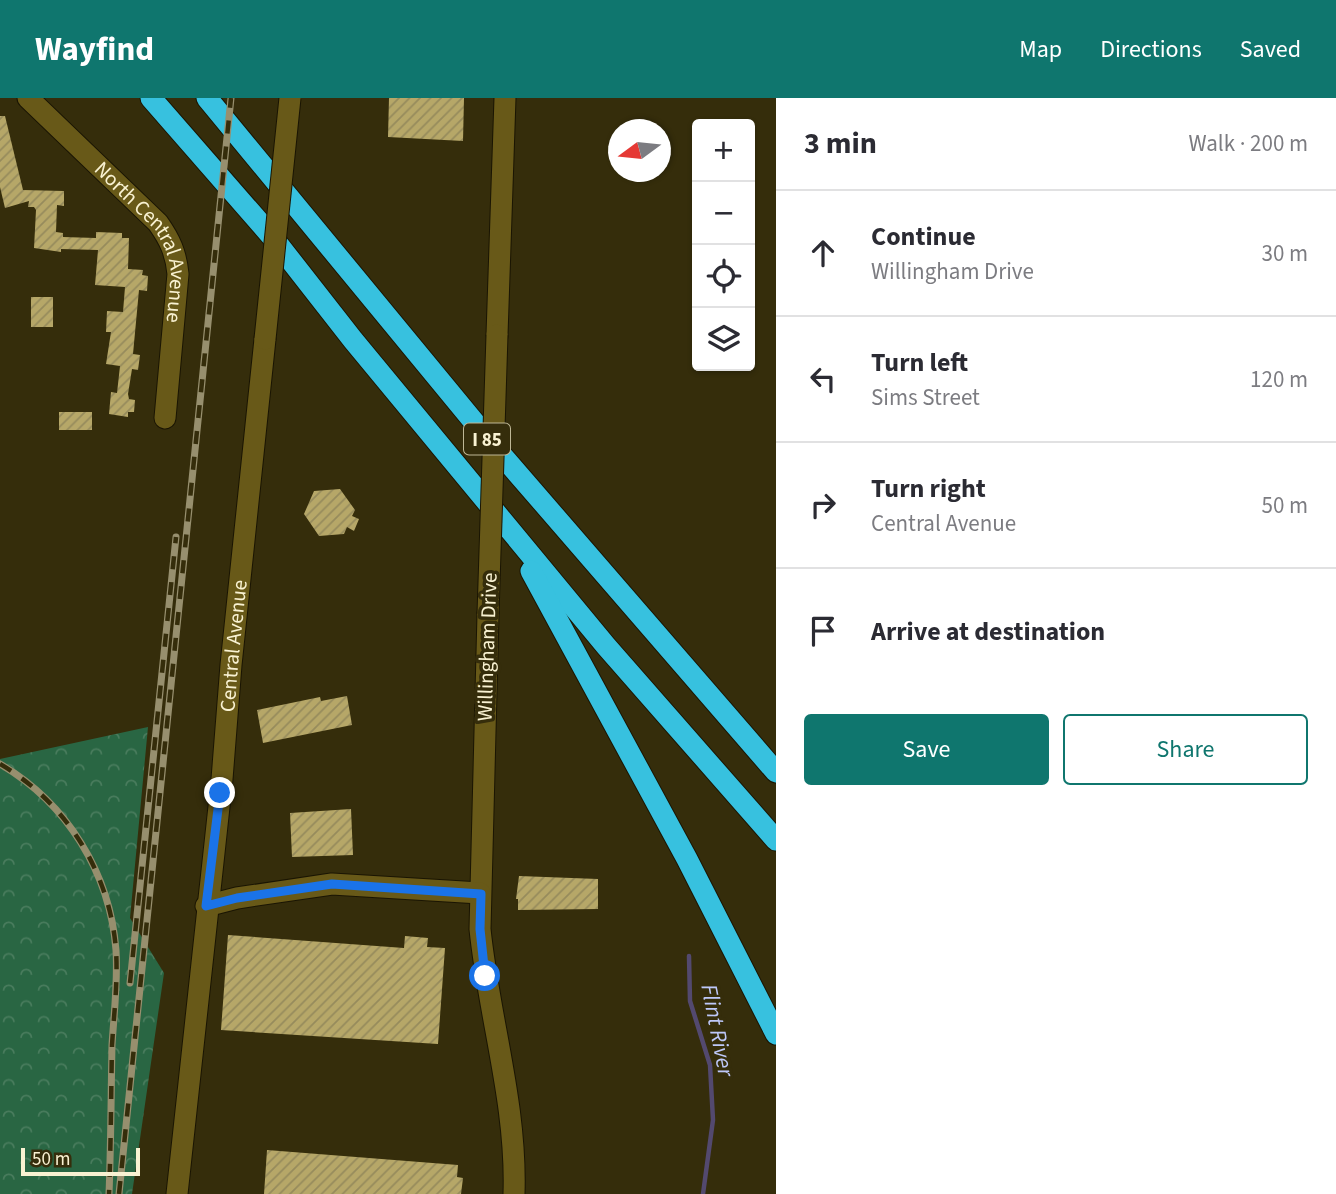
<!DOCTYPE html>
<html lang="en">
<head>
<meta charset="utf-8">
<style>
	:root { --surface:#fff; --page:#f7f7f7; --text:#2b2b33; --muted:#7c7c81; --line:#e1e1e2; --accent:#0f766e }
	body { margin:0; font-family:"Source Sans 3",sans-serif; background:var(--page); color:var(--text) }
	.controls { position:absolute; right:21px; top:21px; display:grid; overflow:hidden; border-radius:7px; box-shadow:0 2px 5px #0004 }
	.controls button { width:63px; height:63px; display:grid; place-items:center; padding:0; border:0; border-bottom:2px solid var(--line); background:var(--surface); color:var(--text); font:35px sans-serif }
	.compass { position:absolute; left:608px; top:21px; width:63px; height:63px; border-radius:50%; background:var(--surface); box-shadow:0 2px 5px #0004; rotate:255deg }
	.scale { position:absolute; left:21px; bottom:18px; width:119px; box-sizing:border-box; padding-left:7px; border:4px solid #f9f2d2; border-top:0; font-size:19px; line-height:24px; white-space:nowrap; color:#f9f2d2; -webkit-text-stroke:5px #352d0b; paint-order:stroke }
	.stop { position:absolute; width:21px; height:21px; margin:-16px; border:5px solid #1a73e8; border-radius:50%; background:#fff }
	.stop.end { background:#1a73e8; border-color:#fff; box-shadow:0 2px 7px #0008 }
	.list { margin:0; padding:0; list-style:none }
	h2 { display:flex; justify-content:space-between; align-items:center; height:91px; margin:0; padding:0 28px; font-size:30px }
	h2 small { font-size:23px; font-weight:400; color:var(--muted) }
	.list li { display:grid; grid-template-columns:46px 1fr auto; gap:21px; align-items:center; box-sizing:border-box; height:126px; padding:0 28px; border-top:2px solid var(--line) }
	.list b { display:block; font-size:26px; white-space:nowrap }
	.list p { margin:0; font-size:23px; white-space:nowrap; color:var(--muted) }
	.list em { font-size:23px; font-style:normal; color:var(--muted) }
	.actions { display:flex; gap:14px; padding:21px 28px }
	.actions a { flex:1; padding:16px 0; border:2px solid var(--accent); border-radius:7px; text-align:center; font-size:24px; color:var(--accent) }
	.actions .main { background:var(--accent); color:#fff }
	.icon { flex:none; width:38px; height:38px; fill:none; stroke:currentColor; stroke-width:2; stroke-linecap:round; stroke-linejoin:round }
	.map { position:relative; flex:none; width:776px; height:1096px; overflow:hidden }
	header { display:flex; align-items:center; gap:42px; box-sizing:border-box; height:98px; padding:0 35px; background:var(--accent); color:#fff }
	header strong { font-size:33px }
	nav { display:flex; gap:38px; margin-inline-start:auto; font-size:24px }
	main { display:flex }
	aside { flex:1; background:var(--surface) }
	.map>svg:first-child { display:block }
</style>
</head>
<body>
<header>
<strong>Wayfind</strong>
<nav><a>Map</a><a>Directions</a><a>Saved</a></nav>
</header>
<main>
<div class="map">
<svg width="776" height="1096" viewBox="0 0 776 1096">
	<defs>
		<pattern id="forest-crowns" width="20" height="18" patternUnits="userSpaceOnUse" patternTransform="scale(1.75)"><rect width="20" height="18" fill="#296643"/><path d="M2 6a3 3 0 1 1 6 0M12 15a3 3 0 1 1 6 0" fill="none" stroke="#497c5d"/></pattern>
		<pattern id="building-hatch" width="6" height="6" patternUnits="userSpaceOnUse" patternTransform="scale(1.75)"><rect width="6" height="6" fill="#b6a768"/><path d="M-1 1l2-2M0 6l6-6M5 7l2-2" fill="none" stroke="#968b5c"/></pattern>
	</defs>
	<rect width="100%" height="100%" fill="#352d0b"/>
	<polygon fill="url(#forest-crowns)" points="148,629 130,820 164,875 132,1096 0,1096 0,661"/>
	<g fill="none" stroke-linecap="round" stroke-linejoin="round">
		<polyline stroke="#53496f" stroke-width="4.5" points="689,858 690,903 710,967 713,1022 703,1096"/>
	</g>
	<g fill="url(#building-hatch)">
		<polygon points="389,0 464,0 463,43 388,39"/>
		<polygon points="0,18 5,18 23,92 64,93 64,108 57,107 56,134 63,135 63,139 96,140 96,134 122,135 122,140 129,140 128,171 143,172 142,177 148,178 147,193 139,192 133,256 140,257 138,272 132,271 128,296 129,301 135,302 134,314 128,314 128,319 109,316 111,294 117,295 120,268 106,266 111,234 106,234 107,213 123,214 125,189 95,187 98,152 61,151 61,154 34,150 36,112 34,109 28,109 29,103 5,110 0,89"/>
		<rect x="31" y="199" width="22" height="30"/>
		<rect x="59" y="314" width="33" height="18"/>
		<polygon points="340,391 355,412 352,418 359,421 354,433 347,429 344,436 319,438 304,416 314,393"/>
		<polygon points="347,598 352,627 263,645 257,612 320,599 321,603"/>
		<polygon points="351,711 353,757 292,759 290,715"/>
		<polygon points="519,778 598,781 598,811 518,812 518,801 516,801"/>
		<polygon points="228,837 404,850 405,838 428,840 427,849 445,850 438,946 221,932"/>
		<polygon points="267,1052 458,1067 457,1079 463,1080 461,1096 264,1096"/>
	</g>
	<g fill="none" stroke-linecap="round" stroke-linejoin="round">
		<defs>
			<g id="minor">
				<path id="s1" d="M28,0L158,125C170,142 176,155 178,176L165,320"/>
				<polyline points="497,237 505,0"/>
				<path d="M488,516L480,831C489,920 517,1006 514,1096"/>
				<polyline points="206,808 237,800 332,786 480,795"/>
				<path id="s2" d="M177,1096L222,681L231,567L265,241"/>
			</g>
			<g id="highway">
				<polyline points="151,0 274,141 353,242 606,548 776,742"/>
				<polyline points="207,0 493,347 776,674"/>
				<polyline points="531,473 687,761 776,936"/>
			</g>
		</defs>
		<use href="#minor" stroke="#1a1503" stroke-width="23"/>
		<use href="#highway" stroke="#1a1503" stroke-width="23"/>
		<use href="#minor" stroke="#685918" stroke-width="21"/>
		<use href="#highway" stroke="#37c1df" stroke-width="21"/>
		<defs>
			<g id="rail">
				<path d="M0,666C67,705 110,775 116,852C118,884 114,915 112,947C111,997 111,1046 109,1096"/>
				<polyline points="130,885 176,439"/>
				<polyline points="119,1096 231,0"/>
			</g>
		</defs>
		<use href="#rail" stroke="#978f6e" stroke-width="7"/>
		<use href="#rail" stroke="#352d0b" stroke-width="4.5" stroke-dasharray="13" stroke-linecap="butt"/>
		<defs>
			<g id="minor-bridge">
				<polyline points="265,241 290,0"/>
				<polyline points="488,516 497,237"/>
			</g>
		</defs>
		<use href="#minor-bridge" stroke="#1a1503" stroke-width="23" stroke-linecap="butt"/>
		<use href="#minor-bridge" stroke="#685918" stroke-width="21"/>
	</g>
	<g fill="none" stroke-linecap="round" stroke-linejoin="round">
		<polyline stroke="#1a73e8" stroke-width="9" points="220,695 206,808 237,800 332,786 481,796 480,831 485,878"/>
	</g>
	<g text-anchor="middle" stroke-width="7" stroke-linejoin="round" paint-order="stroke">
		<rect fill="#352d0b" stroke="#beb796" stroke-width="2" x="464" y="325.5" width="46" height="31" rx="5"/>
		<g font-size="19" font-weight="bold" fill="#f9f2d2">
			<text x="487" y="348">I 85</text>
		</g>
		<g font-size="21" fill="#f9f2d2" stroke="#352d0b">
			<text dy="7" stroke="none"><textPath href="#s1" startOffset="191">North Central Avenue</textPath></text>
			<text dy="7" stroke="none"><textPath href="#s2" startOffset="551">Central Avenue</textPath></text>
			<text transform="translate(487 549) rotate(-88)" y="7">Willingham Drive</text>
		</g>
		<g font-size="23" font-style="italic" fill="#bec8f9" stroke="#352d0b">
			<text transform="translate(718 932) rotate(79)" y="8">Flint River</text>
		</g>
	</g>
</svg>
<div class="controls">
<button>+</button>
<button>−</button>
<button><svg class="icon" aria-label="locate" viewBox="0 0 24 24"><circle cx="12" cy="12" r="6"/><path d="M12 2v4M12 18v4M2 12h4M18 12h4"/></svg></button>
<button><svg class="icon" aria-label="layers" viewBox="0 0 24 24"><path d="M12 4l9 5-9 5-9-5zM3 14l9 5 9-5"/></svg></button>
</div>
<svg class="compass" viewBox="-18 -18 36 36"><path d="M0-13l5 13h-10z" fill="#e53935"/><path d="M0 13l5-13h-10z" fill="#7c7c81"/></svg>
<div class="scale">50 m</div>
<div class="stop" style="left:485px;top:878px"></div>
<div class="stop end" style="left:220px;top:695px"></div>
</div>
<aside>
<h2>3 min<small>Walk · 200 m</small></h2>
<ul class="list">
<li><svg class="icon" aria-label="ahead" viewBox="0 0 24 24"><path d="M12 20V5M6 11l6-6 6 6"/></svg><div><b>Continue</b><p>Willingham Drive</p></div><em>30 m</em></li>
<li><svg class="icon" aria-label="left" viewBox="0 0 24 24"><path d="M17 20v-9H6M10 6l-5 5 5 5"/></svg><div><b>Turn left</b><p>Sims Street</p></div><em>120 m</em></li>
<li><svg class="icon" aria-label="right" viewBox="0 0 24 24"><path d="M7 20v-9h11M14 6l5 5-5 5"/></svg><div><b>Turn right</b><p>Central Avenue</p></div><em>50 m</em></li>
<li><svg class="icon" aria-label="arrive" viewBox="0 0 24 24"><path d="M6 21V4h12l-3 4 3 4H6"/></svg><div><b>Arrive at destination</b></div></li>
</ul>
<div class="actions"><a class="main">Save</a><a>Share</a></div>
</aside>
</main>
</body>
</html>
